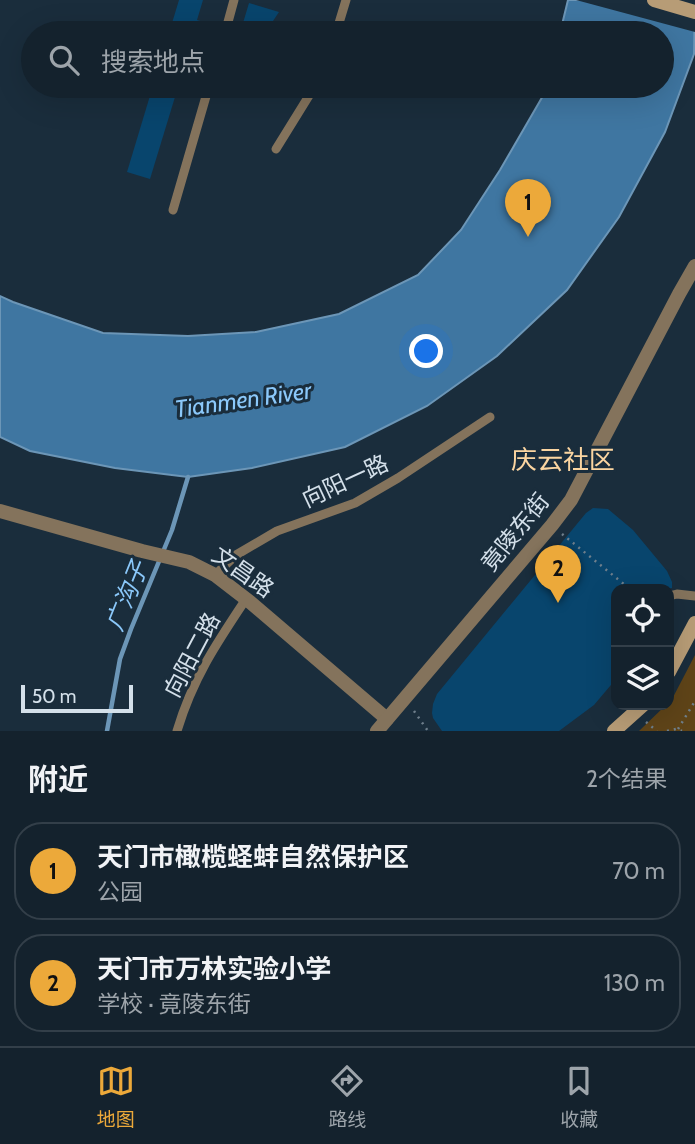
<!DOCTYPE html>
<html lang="zh">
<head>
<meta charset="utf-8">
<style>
	:root { --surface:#14222d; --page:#1d2a35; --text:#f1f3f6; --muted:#9da4aa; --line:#333f49; --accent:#eca93a }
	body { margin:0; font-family:Cabin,"Noto Sans SC",sans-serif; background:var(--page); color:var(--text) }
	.controls { position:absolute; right:21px; bottom:21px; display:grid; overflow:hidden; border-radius:14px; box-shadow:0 7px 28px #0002 }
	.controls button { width:63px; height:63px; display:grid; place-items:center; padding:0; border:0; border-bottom:2px solid var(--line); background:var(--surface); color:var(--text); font:35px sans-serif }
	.scale { position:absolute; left:21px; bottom:18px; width:112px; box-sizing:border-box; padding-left:7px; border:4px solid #d4e0ea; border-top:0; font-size:19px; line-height:24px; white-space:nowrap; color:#d4e0ea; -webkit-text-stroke:5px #1a2d3c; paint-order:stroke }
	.you { position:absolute; left:427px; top:352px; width:24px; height:24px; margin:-18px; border:5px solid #fff; border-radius:50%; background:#1a73e8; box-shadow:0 0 0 10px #1a73e833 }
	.badge { display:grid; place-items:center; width:46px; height:46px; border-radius:50%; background:var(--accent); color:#111; font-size:23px; font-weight:700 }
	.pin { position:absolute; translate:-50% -58px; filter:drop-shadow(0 2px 4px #0008) }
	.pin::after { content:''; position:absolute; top:37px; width:24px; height:21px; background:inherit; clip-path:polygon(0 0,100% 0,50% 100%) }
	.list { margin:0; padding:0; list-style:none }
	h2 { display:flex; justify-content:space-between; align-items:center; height:91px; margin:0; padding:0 28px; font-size:30px }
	h2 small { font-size:23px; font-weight:400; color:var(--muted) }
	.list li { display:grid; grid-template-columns:46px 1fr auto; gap:21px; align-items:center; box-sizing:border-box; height:98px; margin:0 14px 14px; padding:0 14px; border:2px solid var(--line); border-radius:28px }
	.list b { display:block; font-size:26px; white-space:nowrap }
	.list p { margin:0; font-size:23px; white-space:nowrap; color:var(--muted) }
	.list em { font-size:23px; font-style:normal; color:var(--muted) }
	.icon { flex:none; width:38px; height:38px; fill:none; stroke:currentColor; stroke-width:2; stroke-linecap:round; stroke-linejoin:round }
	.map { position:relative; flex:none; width:695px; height:731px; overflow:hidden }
	.search { position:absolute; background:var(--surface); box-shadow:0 7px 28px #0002; left:21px; right:21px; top:21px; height:77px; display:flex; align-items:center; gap:18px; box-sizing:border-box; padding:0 24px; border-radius:38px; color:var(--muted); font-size:26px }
	.sheet { height:315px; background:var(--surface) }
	nav { display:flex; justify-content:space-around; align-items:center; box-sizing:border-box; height:98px; border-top:2px solid var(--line); background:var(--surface); font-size:19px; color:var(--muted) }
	nav a { display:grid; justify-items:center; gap:4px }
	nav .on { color:var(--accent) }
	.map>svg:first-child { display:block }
</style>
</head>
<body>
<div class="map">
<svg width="695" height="731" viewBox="0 0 695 731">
	<rect width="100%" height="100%" fill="#1a2d3c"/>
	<polygon fill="#5f4418" points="695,655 695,731 639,731 666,705 669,705"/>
	<polygon fill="#3f76a1" stroke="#6c96b7" stroke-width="2" points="568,0 695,0 694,54 665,132 619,217 567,290 497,356 427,406 345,447 252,468 188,477 115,468 30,451 0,437 0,296 13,302 103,333 188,336 256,332 339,314 418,275 461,230 500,170 544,94 546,86 662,86 662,33 560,33"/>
	<polygon fill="#1a2d3c" points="576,0 695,0 695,32"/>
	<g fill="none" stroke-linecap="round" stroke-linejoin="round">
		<polyline stroke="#6c96b7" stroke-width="4.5" points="107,731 120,659 131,629 172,530 188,477"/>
	</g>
	<g fill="#08456d">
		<polygon points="179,0 203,0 197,20 208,23 205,33 169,33"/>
		<polygon points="249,3 279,12 265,33 240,33"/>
		<polygon points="152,89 175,97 150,179 127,172"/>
		<polygon points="593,508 608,509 633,530 667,571 672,582 672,588 667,589 616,589 616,679 594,705 559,731 442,731 433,718 432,713 433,704 437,694 586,513"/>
	</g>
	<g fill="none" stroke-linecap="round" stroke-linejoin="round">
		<g stroke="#6f7f8c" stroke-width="2.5" stroke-dasharray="2 5" stroke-linecap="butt">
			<polyline points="562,534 630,589"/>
			<polyline points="414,711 428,731"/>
			<polyline points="646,722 657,731"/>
			<polyline points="678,729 695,701"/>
			<polyline points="667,731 676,729 682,731"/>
		</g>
		<g stroke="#84735c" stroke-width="9">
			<polyline points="225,33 234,0"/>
			<polyline points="336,33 346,0"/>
			<polyline points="276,149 315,86"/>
			<polyline points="173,210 209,86"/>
			<polyline points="215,575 236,555 277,531 355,503 398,478 490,417"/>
			<polyline points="669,596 677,594 695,596"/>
			<path d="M177,731C193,678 216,644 246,599"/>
		</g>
		<g stroke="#84735c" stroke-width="14">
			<polyline points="0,511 142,551 189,562 215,575 250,602 387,719"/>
			<polyline points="377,731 552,525 571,500 679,294 695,266"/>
		</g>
		<g stroke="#b79c76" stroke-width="14">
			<polyline points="654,0 695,12"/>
			<polyline points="669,672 695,623"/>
			<polyline points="614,731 643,705"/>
		</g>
	</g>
	<g text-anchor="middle" stroke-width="6" stroke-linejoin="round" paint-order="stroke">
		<g font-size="23" fill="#d4e0ea" stroke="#1a2d3c">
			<text transform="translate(345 481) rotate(-25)" y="8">向阳一路</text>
			<text transform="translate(515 532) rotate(-51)" y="8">竟陵东街</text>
			<text transform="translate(243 572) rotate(35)" y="8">文昌路</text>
			<text transform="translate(192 655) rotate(-62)" y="8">向阳二路</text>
		</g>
		<g font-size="24" font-style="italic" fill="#8bc8fa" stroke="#1a2d3c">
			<text transform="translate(243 400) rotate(-8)" y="8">Tianmen River</text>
			<text transform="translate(127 596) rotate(-68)" y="8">广沟子</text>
		</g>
		<g font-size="26" fill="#fbd5a1" stroke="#1a2d3c">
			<text x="563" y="469">庆云社区</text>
		</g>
	</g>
</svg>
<div class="controls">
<button><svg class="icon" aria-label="locate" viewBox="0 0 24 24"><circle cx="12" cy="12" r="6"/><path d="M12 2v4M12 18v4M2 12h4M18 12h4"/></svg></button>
<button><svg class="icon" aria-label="layers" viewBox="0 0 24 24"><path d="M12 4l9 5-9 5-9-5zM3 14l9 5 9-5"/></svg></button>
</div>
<div class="scale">50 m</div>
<div class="you"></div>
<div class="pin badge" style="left:528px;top:237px">1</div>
<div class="pin badge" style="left:558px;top:603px">2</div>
<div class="search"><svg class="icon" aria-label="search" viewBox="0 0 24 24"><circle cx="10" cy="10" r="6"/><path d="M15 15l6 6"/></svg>搜索地点</div>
</div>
<section class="sheet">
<h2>附近<small>2个结果</small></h2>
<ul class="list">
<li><span class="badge">1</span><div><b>天门市橄榄蛏蚌自然保护区</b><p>公园</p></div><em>70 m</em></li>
<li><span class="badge">2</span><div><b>天门市万林实验小学</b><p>学校 · 竟陵东街</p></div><em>130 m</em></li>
</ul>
</section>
<nav>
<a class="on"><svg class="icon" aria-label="map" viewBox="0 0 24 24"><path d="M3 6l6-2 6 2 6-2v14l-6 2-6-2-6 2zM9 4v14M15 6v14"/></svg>地图</a>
<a><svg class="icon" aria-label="directions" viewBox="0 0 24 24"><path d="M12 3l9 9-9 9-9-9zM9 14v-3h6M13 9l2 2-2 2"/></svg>路线</a>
<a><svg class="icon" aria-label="saved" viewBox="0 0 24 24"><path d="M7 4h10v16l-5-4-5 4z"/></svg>收藏</a>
</nav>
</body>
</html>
